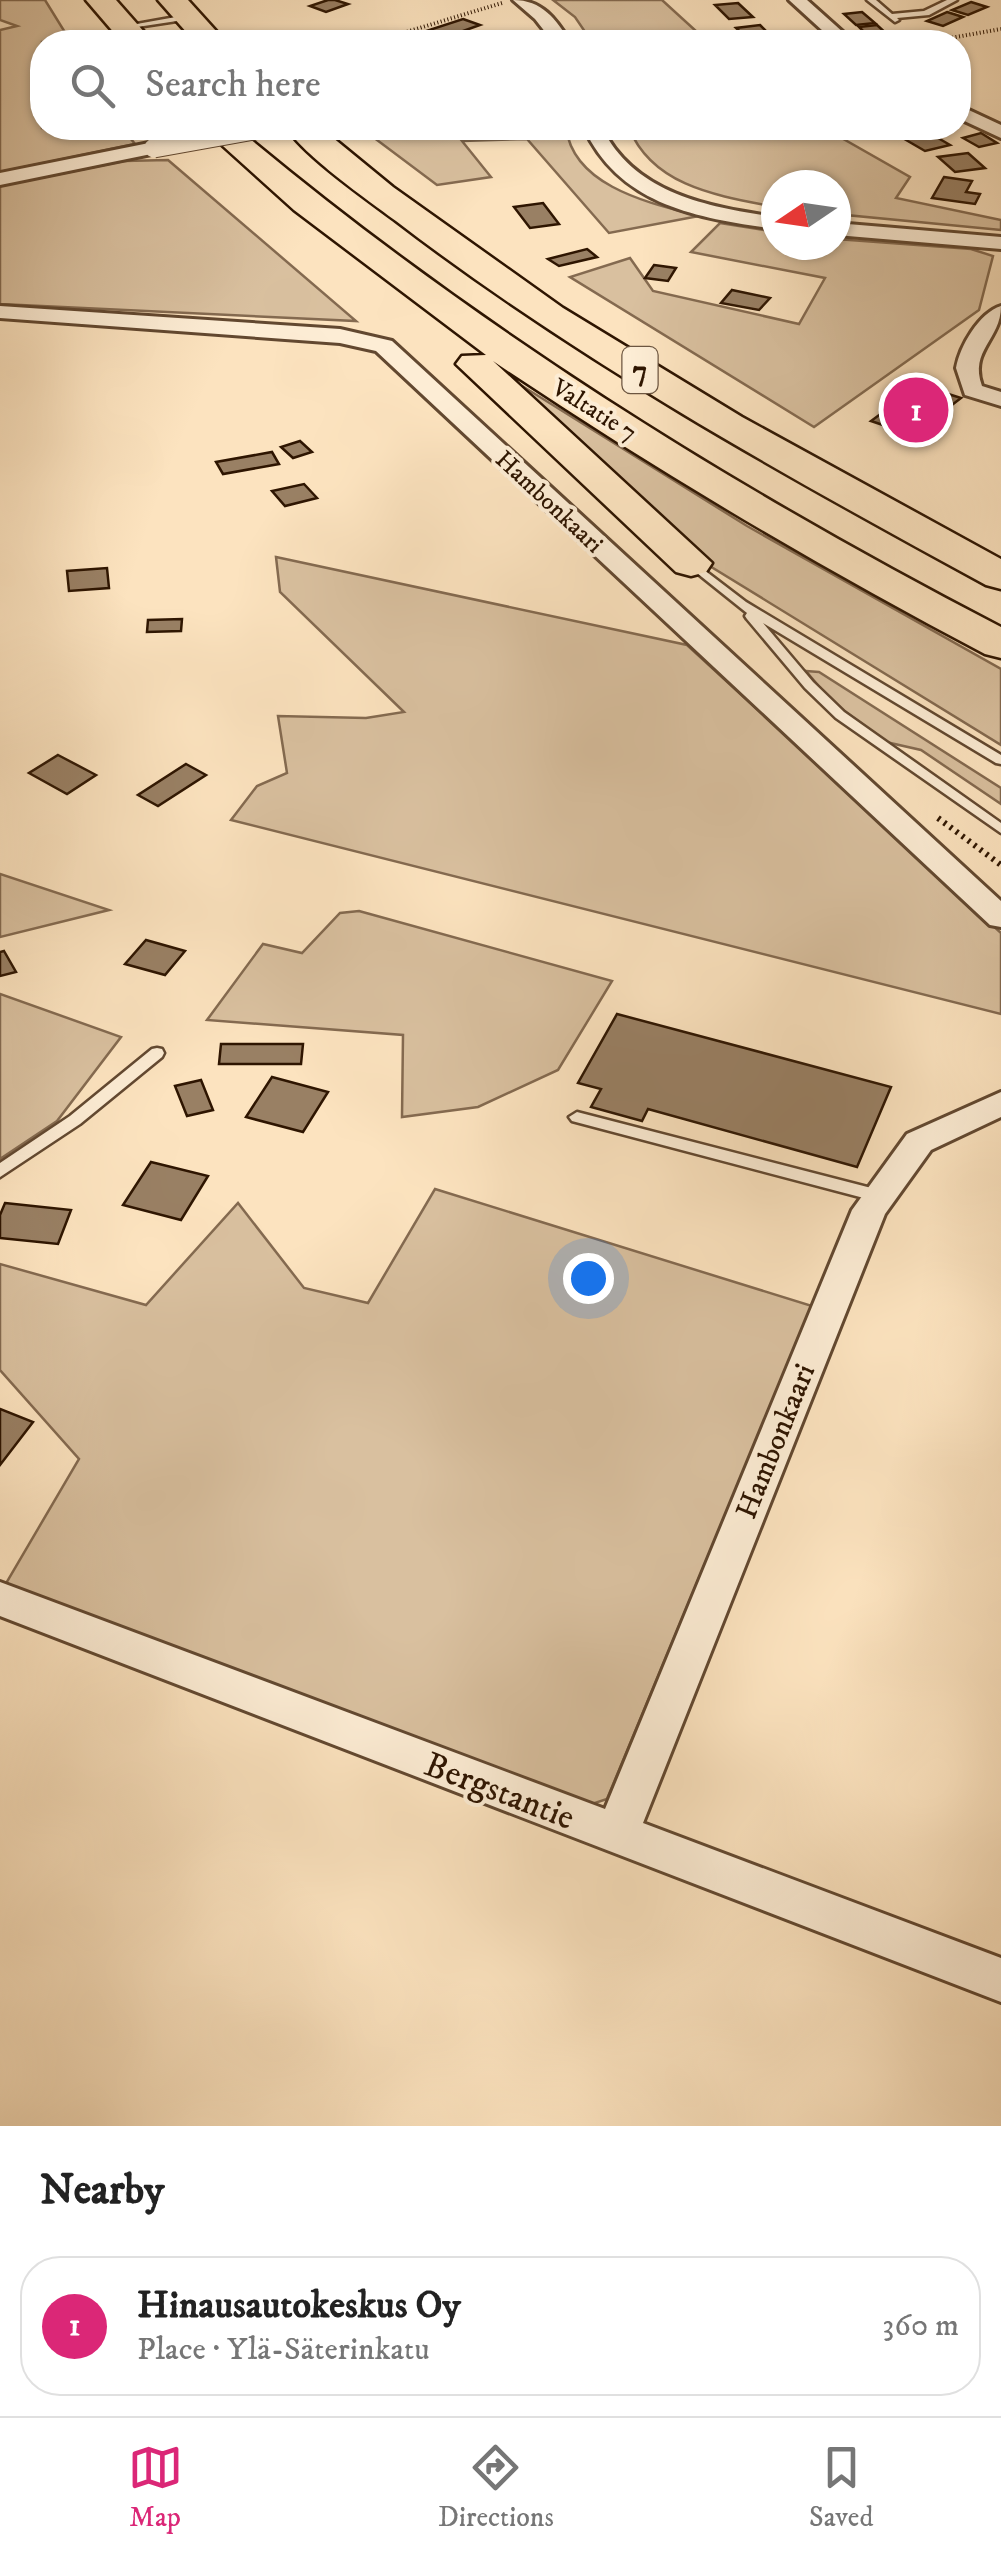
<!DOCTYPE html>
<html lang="en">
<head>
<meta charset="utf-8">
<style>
	:root { --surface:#fff; --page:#f2f2f2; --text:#222; --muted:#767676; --line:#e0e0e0; --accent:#db2777 }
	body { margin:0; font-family:"IM FELL DW Pica",serif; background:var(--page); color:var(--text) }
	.compass { position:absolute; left:761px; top:170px; width:90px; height:90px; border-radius:50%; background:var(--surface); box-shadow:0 2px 8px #0004; rotate:257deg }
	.you { position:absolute; left:588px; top:1278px; width:35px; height:35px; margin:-25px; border:8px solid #fff; border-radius:50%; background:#1a73e8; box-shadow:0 0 0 15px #1a73e833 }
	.badge { display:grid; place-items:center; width:65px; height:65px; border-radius:50%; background:var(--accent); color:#fff; font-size:32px; font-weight:700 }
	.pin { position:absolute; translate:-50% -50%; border:5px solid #fff; box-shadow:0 2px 10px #0006 }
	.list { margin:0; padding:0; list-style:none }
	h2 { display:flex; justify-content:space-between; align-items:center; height:130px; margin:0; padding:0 40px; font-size:42px }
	h2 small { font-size:32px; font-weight:400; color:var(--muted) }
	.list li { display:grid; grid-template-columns:65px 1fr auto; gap:30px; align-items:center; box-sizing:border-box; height:140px; margin:0 20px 20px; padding:0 20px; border:2px solid var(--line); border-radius:40px }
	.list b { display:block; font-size:38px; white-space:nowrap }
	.list p { margin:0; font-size:32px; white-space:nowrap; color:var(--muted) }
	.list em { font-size:32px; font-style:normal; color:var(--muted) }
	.icon { flex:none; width:55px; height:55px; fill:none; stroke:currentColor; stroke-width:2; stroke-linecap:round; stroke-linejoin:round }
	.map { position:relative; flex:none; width:1001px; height:2126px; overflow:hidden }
	.search { position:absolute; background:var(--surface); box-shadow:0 2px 8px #0004; left:30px; right:30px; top:30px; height:110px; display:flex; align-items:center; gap:25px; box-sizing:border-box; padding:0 35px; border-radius:40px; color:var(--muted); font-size:38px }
	.sheet { height:290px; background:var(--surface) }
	nav { display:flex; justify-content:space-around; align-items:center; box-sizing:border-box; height:140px; border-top:2px solid var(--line); background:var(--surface); font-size:28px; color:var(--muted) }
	nav a { display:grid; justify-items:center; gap:5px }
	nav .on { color:var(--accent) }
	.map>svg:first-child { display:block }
</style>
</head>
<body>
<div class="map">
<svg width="1001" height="2126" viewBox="0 0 1001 2126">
	<rect width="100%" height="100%" fill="#fce3bf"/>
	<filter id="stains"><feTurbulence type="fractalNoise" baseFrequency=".002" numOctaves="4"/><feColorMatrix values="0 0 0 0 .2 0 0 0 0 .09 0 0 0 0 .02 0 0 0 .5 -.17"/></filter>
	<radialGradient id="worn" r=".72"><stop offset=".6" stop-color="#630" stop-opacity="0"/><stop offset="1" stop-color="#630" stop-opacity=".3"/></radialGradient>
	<g fill="#d9c09f" stroke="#846a50" stroke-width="2.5">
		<polygon points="0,0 45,0 71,42 42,42 42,128 122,128 135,144 0,172 0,30 17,26 0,20"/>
		<polygon points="553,0 662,0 708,42 592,42 575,17"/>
		<path d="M361,128H566C574,187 650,203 699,216L609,233L527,139L462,141L491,177L437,185Z"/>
		<path d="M629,128H824L910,177L896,198L1001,220V230L836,214V185H776V207C719,196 653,187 629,128Z"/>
		<polygon points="168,160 356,321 0,304 0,186 124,161"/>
		<polygon points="720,223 776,232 776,245 836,245 836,239 971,249 993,256 979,310 814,427 570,277 630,258 653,291 799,324 825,278 691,252"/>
		<polygon points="495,369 747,526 1001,669 1001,745 700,560"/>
		<polygon points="276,557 687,645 1001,933 1001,1014 231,820 257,786 287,773 278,716 366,718 404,712 280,592"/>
		<polygon points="806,671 819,672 1001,788 1001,804 921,750 886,742 831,701"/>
		<polygon points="0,874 109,910 0,937"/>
		<polygon points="359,911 612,981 558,1070 478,1107 402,1117 403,1035 207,1020 263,944 302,953 340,913"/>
		<polygon points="0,994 121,1037 57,1121 0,1159"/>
		<polygon points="435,1189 812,1306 607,1799 586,1806 5,1585 79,1459 0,1370 0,1264 146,1305 238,1203 304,1288 368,1303"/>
	</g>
	<g fill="#998064" stroke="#2e1501" stroke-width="2.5">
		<polygon points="328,0 335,0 348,4 326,12 310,6"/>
		<polygon points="971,2 987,7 968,15 952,10"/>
		<polygon points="738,3 753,17 729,19 715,5"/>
		<polygon points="862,12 875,23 856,25 844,14"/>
		<polygon points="947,12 963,17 943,26 927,21"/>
		<polygon points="463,19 480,25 460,32 472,37 458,42 447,38 439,40 420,33"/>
		<polygon points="760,25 775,40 751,42 736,28"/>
		<polygon points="877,25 890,37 871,39 859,27"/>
		<polygon points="926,131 950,145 925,151 901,137"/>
		<polygon points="981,133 997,143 979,147 963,138"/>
		<polygon points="968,153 985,168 955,172 938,157"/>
		<polygon points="944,177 972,181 966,192 980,194 975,204 932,198"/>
		<polygon points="543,203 559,224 530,228 514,207"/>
		<polygon points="587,249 597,257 559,266 548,259"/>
		<polygon points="654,265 676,268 668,281 645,278"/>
		<polygon points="732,290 770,298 759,310 721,303"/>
		<polygon points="920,385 961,398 913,435 871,421"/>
		<polygon points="300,441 312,452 293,458 281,447"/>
		<polygon points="272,452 279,464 223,474 216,462"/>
		<polygon points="304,484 317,498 285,506 272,491"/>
		<polygon points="107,568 109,588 69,591 67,571"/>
		<polygon points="182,619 181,631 147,632 148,620"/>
		<polygon points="58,755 96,775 67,794 29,773"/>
		<polygon points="186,764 206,775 158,806 138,795"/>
		<polygon points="146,940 185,951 165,975 125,964"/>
		<polygon points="4,951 16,972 0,976 0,952"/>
		<polygon points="617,1014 891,1087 857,1167 648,1109 642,1121 591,1107 601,1089 578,1083"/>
		<polygon points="221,1044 303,1044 301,1064 219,1064"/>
		<polygon points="272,1077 328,1092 303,1132 246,1117"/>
		<polygon points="201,1080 213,1110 187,1116 175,1086"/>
		<polygon points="151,1162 208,1176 181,1220 123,1205"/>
		<polygon points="5,1203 71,1210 58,1244 0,1238 0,1215"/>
		<polygon points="0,1409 33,1422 0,1465"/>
	</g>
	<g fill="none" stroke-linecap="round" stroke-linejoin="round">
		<defs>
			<g id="service">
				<polygon points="867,0 876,0 892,14 924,11 947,0 957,0 929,15 897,18 899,20 895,22"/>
				<polygon points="187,15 190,15 190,19 124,29 120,27"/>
				<polygon points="691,560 746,602 1001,755 1001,764 996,763 763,623 813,682 844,712 1001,823 1001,833 836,718 805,688 747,619 745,616 747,613 687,565 687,561"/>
				<polygon points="157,1048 162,1049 164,1053 162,1057 80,1124 0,1177 0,1163 70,1116 152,1049"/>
				<polygon points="577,1112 879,1190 885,1192 887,1196 885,1200 879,1202 572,1121 569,1117"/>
			</g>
			<g id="minor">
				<path d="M513,0C542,0 556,19 570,42H553L535,19Z"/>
				<polygon points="789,0 807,0 854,42 835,42"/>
				<polygon points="958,105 1001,125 1001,138 958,118"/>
				<path d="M584,128H602C635,194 708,207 776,217V229C698,218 620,206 584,128Z"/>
				<polygon points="154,142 161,144 161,152 0,185 0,173"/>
				<polygon points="836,223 1001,237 1001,249 836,235"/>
				<polygon points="0,306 340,329 392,341 1001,901 1001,927 990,925 376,351 340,343 0,318"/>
				<path d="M1001,306C1001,340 969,350 982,386L1001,392V406L965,395L956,368C960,346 979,313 1001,306Z"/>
				<polygon points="1001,1092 1001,1117 931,1150 885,1214 643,1823 1001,1958 1001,2002 0,1616 0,1582 605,1809 852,1210 907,1134"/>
			</g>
			<g id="motorway">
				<polygon points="86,0 116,0 153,42 122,42"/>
				<polygon points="158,0 188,0 226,42 195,42"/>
				<path d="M203,128H237C472,325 729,486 1001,627V658L985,654C816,565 652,468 493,361L712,563L706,572L691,576L676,572L456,364L462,356L486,355L294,210Z"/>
				<path d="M287,128H321L393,187L563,308L742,417L1001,559V589L986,585C782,474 580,362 396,221C369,201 302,154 287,128Z"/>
			</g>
		</defs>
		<use href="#service" stroke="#624830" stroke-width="5"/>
		<use href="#minor" stroke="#624830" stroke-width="6"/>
		<use href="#motorway" stroke="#2e1501" stroke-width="5"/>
		<g stroke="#2e1501" stroke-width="4" stroke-dasharray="1 2.5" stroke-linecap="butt">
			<polyline points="421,42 403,33 502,3"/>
			<polyline points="928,42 1001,29"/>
		</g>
		<polyline stroke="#2e1501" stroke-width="6" stroke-dasharray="2.5 5" stroke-linecap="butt" points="938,818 1001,865"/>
		<use href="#service" fill="#fdedd5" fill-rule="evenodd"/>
		<use href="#minor" fill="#fdedd5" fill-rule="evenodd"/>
		<use href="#motorway" fill="#fce3bf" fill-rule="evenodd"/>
		<defs>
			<polyline id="minor-bridge" points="154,148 265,128"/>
		</defs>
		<use href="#minor-bridge" stroke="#624830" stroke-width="21" stroke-linecap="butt"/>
		<use href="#minor-bridge" stroke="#fdedd5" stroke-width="19"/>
	</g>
	<g text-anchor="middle" stroke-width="8" stroke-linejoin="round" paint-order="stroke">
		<g font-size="25" fill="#2e1501" stroke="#fdedd5">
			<text transform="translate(595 409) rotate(32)" y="9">Valtatie 7</text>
			<text transform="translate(550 501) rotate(43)" y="9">Hambonkaari</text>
		</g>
		<rect fill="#fdedd5" stroke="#6c5641" stroke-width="2.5" x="622.5" y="347" width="35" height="46" rx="8"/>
		<g font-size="28" font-weight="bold" fill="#2e1501">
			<text x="640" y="380">7</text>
		</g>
		<g font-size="30" fill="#2e1501" stroke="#fdedd5">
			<text transform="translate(775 1441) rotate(-68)" y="10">Hambonkaari</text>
		</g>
		<g font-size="35" fill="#2e1501" stroke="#fdedd5">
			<text transform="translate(500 1790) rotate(21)" y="12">Bergstantie</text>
		</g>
	</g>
	<rect width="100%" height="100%" filter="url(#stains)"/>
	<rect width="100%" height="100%" fill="url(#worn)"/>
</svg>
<svg class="compass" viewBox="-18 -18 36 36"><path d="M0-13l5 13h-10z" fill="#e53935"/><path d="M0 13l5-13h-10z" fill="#767676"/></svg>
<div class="you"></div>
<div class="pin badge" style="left:916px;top:410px">1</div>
<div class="search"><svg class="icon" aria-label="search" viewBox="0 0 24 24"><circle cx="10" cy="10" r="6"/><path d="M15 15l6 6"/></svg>Search here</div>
</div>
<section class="sheet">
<h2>Nearby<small></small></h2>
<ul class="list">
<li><span class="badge">1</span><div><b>Hinausautokeskus Oy</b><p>Place · Ylä-Säterinkatu</p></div><em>360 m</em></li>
</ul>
</section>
<nav>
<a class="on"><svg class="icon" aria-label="map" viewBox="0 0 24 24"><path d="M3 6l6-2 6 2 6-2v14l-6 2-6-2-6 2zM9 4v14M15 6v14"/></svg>Map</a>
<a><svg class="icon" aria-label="directions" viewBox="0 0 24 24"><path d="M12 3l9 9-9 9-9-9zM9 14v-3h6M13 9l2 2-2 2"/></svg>Directions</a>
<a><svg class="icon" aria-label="saved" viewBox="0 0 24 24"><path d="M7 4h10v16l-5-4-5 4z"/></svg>Saved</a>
</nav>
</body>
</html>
